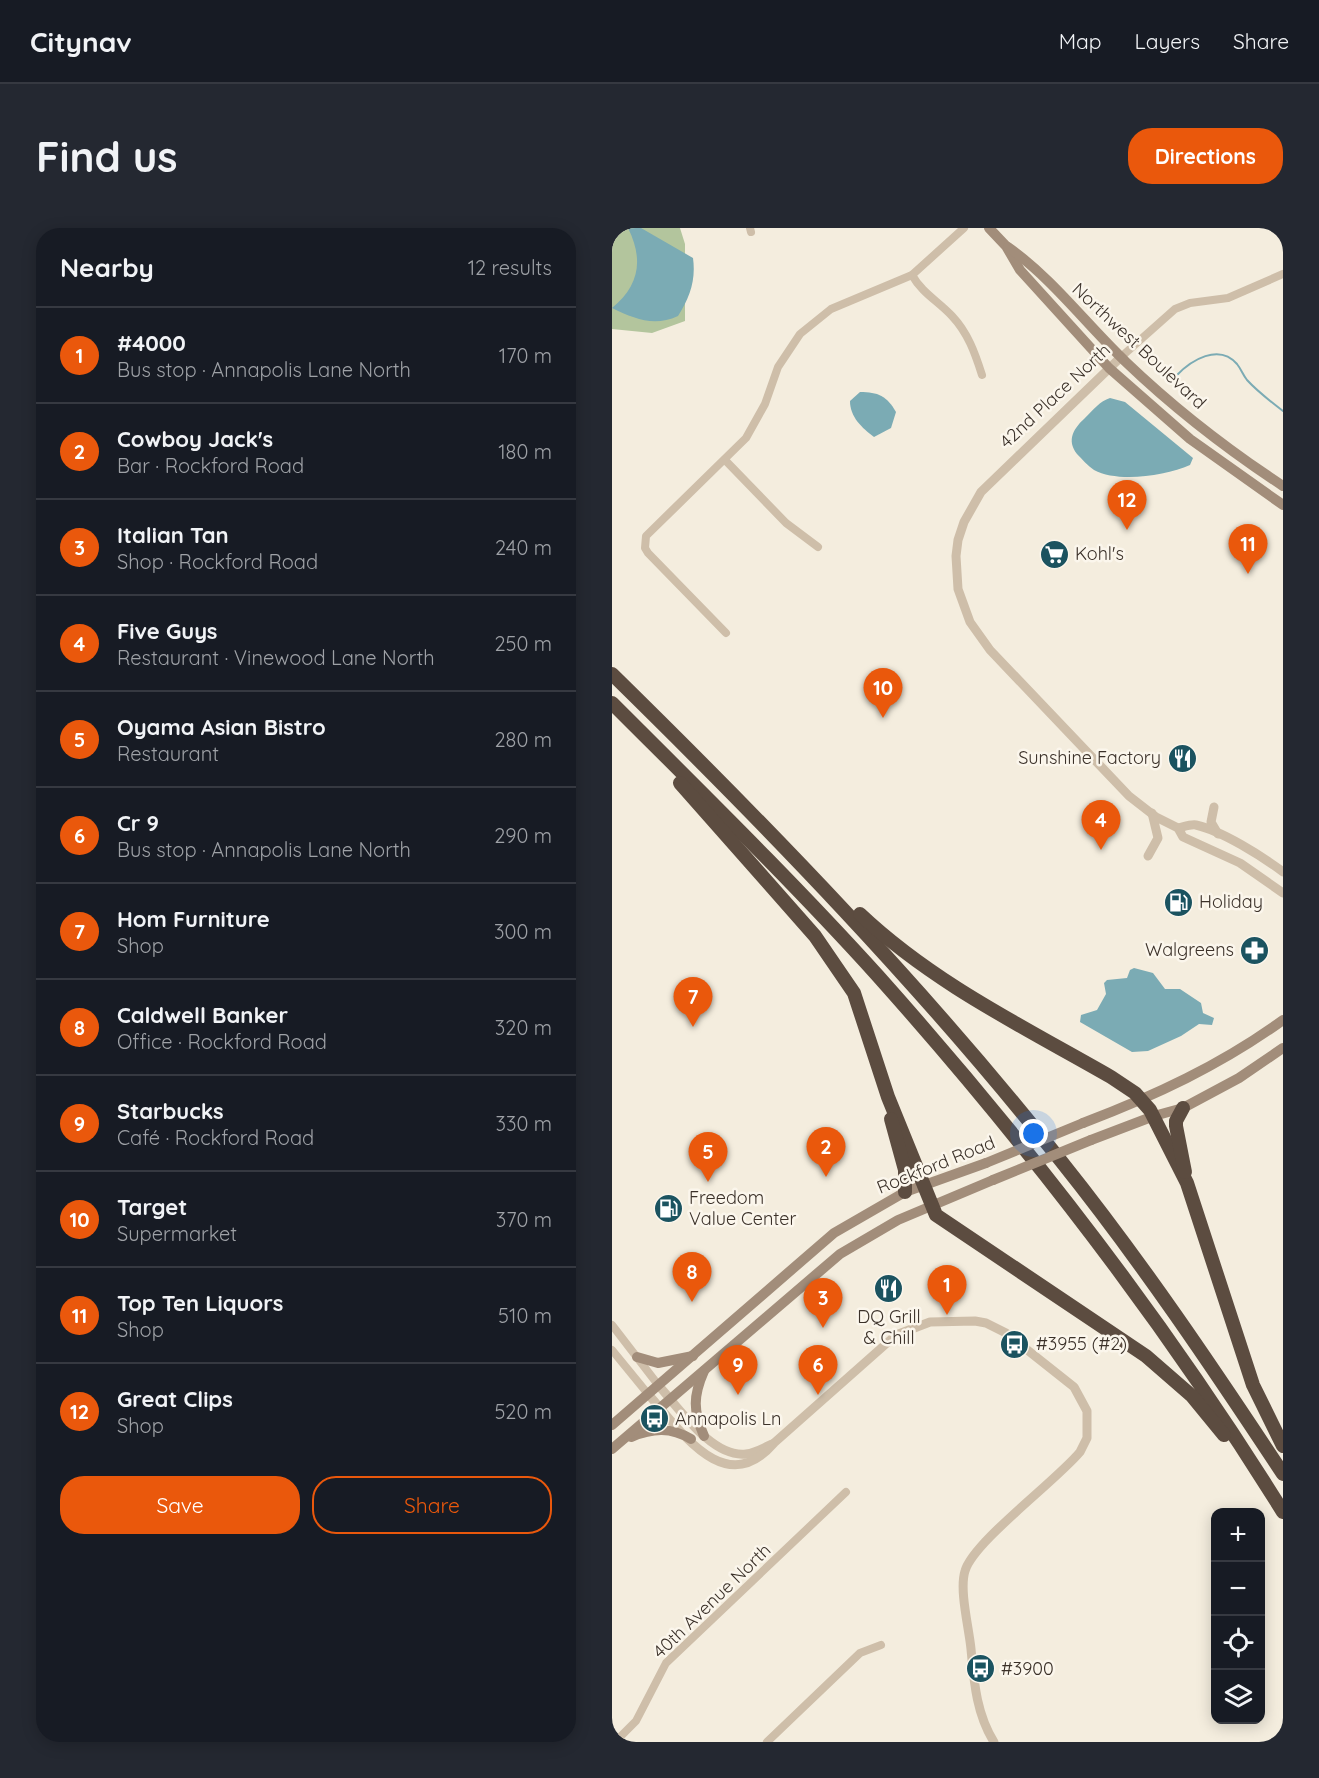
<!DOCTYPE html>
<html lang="en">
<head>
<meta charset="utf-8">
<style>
	:root { --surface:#171b24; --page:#242831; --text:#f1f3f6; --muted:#9ea1a6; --line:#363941; --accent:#ea580c }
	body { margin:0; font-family:Quicksand,sans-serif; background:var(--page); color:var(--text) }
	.controls { position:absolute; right:18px; bottom:18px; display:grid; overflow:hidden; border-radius:12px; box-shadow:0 3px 15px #0003 }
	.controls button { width:54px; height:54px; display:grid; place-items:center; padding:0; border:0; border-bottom:2px solid var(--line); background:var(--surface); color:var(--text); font:30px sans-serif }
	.you { position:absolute; left:422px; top:906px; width:21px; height:21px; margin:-15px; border:4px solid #fff; border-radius:50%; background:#1a73e8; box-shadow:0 0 0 9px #1a73e833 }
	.badge { display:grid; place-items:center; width:39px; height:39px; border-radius:50%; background:var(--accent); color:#fff; font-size:20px; font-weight:700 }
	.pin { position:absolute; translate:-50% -50px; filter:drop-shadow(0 2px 3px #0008) }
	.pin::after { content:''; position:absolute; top:32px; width:21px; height:18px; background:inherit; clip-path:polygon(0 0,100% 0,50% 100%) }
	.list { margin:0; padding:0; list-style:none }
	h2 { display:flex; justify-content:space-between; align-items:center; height:78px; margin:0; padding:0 24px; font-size:26px }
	h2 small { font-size:20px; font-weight:400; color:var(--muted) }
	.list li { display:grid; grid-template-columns:39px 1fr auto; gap:18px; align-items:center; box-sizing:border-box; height:96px; padding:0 24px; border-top:2px solid var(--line) }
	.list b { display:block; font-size:22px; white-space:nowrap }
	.list p { margin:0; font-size:20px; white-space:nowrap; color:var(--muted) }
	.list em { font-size:20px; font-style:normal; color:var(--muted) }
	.actions { display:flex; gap:12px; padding:18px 24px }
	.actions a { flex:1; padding:14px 0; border:2px solid var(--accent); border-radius:24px; text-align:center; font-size:21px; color:var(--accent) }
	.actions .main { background:var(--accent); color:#fff }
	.icon { flex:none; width:33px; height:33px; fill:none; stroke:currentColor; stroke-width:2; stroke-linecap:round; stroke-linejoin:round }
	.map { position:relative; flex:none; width:671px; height:1514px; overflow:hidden; border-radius:24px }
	header { display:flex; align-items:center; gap:36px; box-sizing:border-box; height:84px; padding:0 30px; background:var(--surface); border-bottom:2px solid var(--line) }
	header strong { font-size:28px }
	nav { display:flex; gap:33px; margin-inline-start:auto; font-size:21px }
	.intro { display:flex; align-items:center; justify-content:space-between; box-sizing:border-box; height:144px; padding:0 36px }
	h1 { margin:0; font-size:42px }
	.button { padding:15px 27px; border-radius:24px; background:var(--accent); color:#fff; font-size:21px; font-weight:700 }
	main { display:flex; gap:36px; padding:0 36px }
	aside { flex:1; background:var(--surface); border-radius:24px; box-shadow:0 3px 15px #0003 }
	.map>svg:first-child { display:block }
</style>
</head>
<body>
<header>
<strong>Citynav</strong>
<nav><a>Map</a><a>Layers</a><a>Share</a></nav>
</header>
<div class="intro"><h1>Find us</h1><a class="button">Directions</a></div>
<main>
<aside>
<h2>Nearby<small>12 results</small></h2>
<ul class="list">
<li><span class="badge">1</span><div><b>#4000</b><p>Bus stop · Annapolis Lane North</p></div><em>170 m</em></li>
<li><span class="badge">2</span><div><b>Cowboy Jack's</b><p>Bar · Rockford Road</p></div><em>180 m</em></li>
<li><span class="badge">3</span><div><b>Italian Tan</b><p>Shop · Rockford Road</p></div><em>240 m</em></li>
<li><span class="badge">4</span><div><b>Five Guys</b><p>Restaurant · Vinewood Lane North</p></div><em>250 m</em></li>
<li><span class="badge">5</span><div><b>Oyama Asian Bistro</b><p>Restaurant</p></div><em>280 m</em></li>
<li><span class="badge">6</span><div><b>Cr 9</b><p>Bus stop · Annapolis Lane North</p></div><em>290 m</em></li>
<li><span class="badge">7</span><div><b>Hom Furniture</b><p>Shop</p></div><em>300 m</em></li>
<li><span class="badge">8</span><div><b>Caldwell Banker</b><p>Office · Rockford Road</p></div><em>320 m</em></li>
<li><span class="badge">9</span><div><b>Starbucks</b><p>Café · Rockford Road</p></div><em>330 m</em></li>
<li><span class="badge">10</span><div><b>Target</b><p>Supermarket</p></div><em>370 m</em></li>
<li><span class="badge">11</span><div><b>Top Ten Liquors</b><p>Shop</p></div><em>510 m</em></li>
<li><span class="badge">12</span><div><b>Great Clips</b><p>Shop</p></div><em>520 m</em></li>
</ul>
<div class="actions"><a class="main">Save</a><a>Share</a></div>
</aside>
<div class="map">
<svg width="671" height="1514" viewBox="0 0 671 1514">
	<rect width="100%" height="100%" fill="#f4edde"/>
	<polygon fill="#b3c59d" points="0,0 68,0 73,16 73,93 40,105 0,101"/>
	<g fill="#7babb4">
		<path d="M16,0H29L81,30C84,52 78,69 66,88C42,99 23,91 0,80C27,58 32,32 16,0Z"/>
		<path d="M248,164C266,164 275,168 284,184L279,200L262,209C250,200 238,189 238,173Z"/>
		<path d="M498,170L513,174L581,230L578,237C553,248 506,255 482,242C476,238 470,231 465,226C454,212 462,200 473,190C481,182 488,173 498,170Z"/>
		<polygon points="522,740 541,745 553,761 568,761 589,775 591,785 602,790 600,797 587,796 569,808 536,823 520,824 468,794 469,787 485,782 494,766 492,755 495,752 515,750 518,742"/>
	</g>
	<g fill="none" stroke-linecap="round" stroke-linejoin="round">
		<path stroke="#7babb4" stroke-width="2" d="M564,148C579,132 607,115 625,136C629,141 631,147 635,152C646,164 658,173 671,183"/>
		<g stroke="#cebea9" stroke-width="8">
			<polyline points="138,0 139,4"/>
			<path d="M300,47C310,65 326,73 340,88C356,105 363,125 370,147"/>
			<polyline points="509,129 563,81 578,75 616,70 671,46"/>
			<polyline points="113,232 174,295 206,319"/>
			<polyline points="114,405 36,325 33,320 34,308 134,210 153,176 166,139 188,106 219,81 300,47 352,0"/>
			<polyline points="0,1097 47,1158"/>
			<polyline points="0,1122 36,1166"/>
			<polyline points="3,1514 24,1493 54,1435 234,1264"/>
			<polyline points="155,1514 248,1425 269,1417"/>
		</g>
		<g stroke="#cebea9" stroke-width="9">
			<polyline points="509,129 369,264 352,294 346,312 344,328 346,361 358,394 378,422 517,568 544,589 566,600 571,609 628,635 671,665"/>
			<polyline points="602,579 599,594 606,606"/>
			<path d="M566,600C571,599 579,596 584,597C610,603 650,628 671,644"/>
			<polyline points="536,628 546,610 540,585"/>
			<path d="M47,1158C67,1180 100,1230 134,1226C143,1225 152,1220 160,1216"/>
			<path d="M36,1166C69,1203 113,1272 162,1215L284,1107L318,1094L363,1093L374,1095L394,1105L462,1159L475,1183V1210L468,1224C444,1253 361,1314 353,1343C347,1362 357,1400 359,1421C362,1453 364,1485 382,1514"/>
		</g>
		<g stroke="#a28d7a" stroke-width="10">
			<polyline points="377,0 394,18 408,42 497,140 578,211 671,277"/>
			<path d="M396,19C441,51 474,96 514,134C562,180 615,221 671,258"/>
			<path d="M471,895C542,868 609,837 671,792"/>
			<polyline points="479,912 542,888 571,880 627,850 671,820"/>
			<polyline points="25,1129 46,1135 81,1128"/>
			<path d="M92,1143C81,1168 81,1183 92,1208"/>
			<polyline points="0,1197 222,1005 293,964 374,935"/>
			<path d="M19,1209C41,1200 59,1199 79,1211"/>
			<polyline points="0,1221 228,1026 286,992 381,952"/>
		</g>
		<g stroke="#5c4c40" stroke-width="14">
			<path d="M0,446C158,601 311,759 449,933C529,1033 601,1140 671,1246"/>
			<path d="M0,475C90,565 181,654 266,748C415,915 553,1094 671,1284"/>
			<polyline points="68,555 203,708 242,765 276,869 324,987 534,1128 580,1168 612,1207"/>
			<path d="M248,686C321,755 412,799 499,849L523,865L538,882L575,955L641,1157L671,1218"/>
			<polyline points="571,880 564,893 564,898 573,944"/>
			<polyline points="279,891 293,942 293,964"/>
		</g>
		<g stroke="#a28d7a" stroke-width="10">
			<polyline points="374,935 471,895"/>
			<polyline points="381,952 479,912"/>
		</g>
	</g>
	<defs>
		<symbol id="supermarket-disc" viewBox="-11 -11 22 22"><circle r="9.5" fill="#1b5360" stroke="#fbf6ec"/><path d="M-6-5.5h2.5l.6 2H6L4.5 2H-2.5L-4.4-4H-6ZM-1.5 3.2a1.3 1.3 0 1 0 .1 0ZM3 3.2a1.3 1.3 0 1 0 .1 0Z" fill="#fff"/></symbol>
		<symbol id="restaurant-disc" viewBox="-11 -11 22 22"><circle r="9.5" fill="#1b5360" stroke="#fbf6ec"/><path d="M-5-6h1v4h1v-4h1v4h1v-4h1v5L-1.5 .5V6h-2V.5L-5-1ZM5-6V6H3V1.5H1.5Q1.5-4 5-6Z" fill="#fff"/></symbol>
		<symbol id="fuel-disc" viewBox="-11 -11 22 22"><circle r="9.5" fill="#1b5360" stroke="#fbf6ec"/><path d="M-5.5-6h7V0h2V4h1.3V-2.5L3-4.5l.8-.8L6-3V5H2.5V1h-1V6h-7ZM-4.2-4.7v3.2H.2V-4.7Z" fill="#fff"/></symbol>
		<symbol id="pharmacy-disc" viewBox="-11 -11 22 22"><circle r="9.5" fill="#1b5360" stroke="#fbf6ec"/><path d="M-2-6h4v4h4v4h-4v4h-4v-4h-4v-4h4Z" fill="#fff"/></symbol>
		<symbol id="bus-disc" viewBox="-11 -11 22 22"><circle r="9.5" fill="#1b5360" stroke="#fbf6ec"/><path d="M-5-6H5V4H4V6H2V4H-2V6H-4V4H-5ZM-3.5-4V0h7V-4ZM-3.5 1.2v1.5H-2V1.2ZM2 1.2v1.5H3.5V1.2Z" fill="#fff"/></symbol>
	</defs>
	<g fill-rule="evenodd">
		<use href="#supermarket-disc" x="426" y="310" width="33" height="33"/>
		<use href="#restaurant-disc" x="554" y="514" width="33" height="33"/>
		<use href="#fuel-disc" x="550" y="658" width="33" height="33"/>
		<use href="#pharmacy-disc" x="626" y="706" width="33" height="33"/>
		<use href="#fuel-disc" x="40" y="964" width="33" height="33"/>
		<use href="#restaurant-disc" x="260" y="1044" width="33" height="33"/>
		<use href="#bus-disc" x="386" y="1100" width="33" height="33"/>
		<use href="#bus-disc" x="26" y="1174" width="33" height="33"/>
		<use href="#bus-disc" x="352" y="1424" width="33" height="33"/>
	</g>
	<g text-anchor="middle" stroke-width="5" stroke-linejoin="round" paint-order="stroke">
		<g font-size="18" fill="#3b3129" stroke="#fbf6ec">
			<text transform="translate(527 118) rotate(43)" y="6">Northwest Boulevard</text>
			<text transform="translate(443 168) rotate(-43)" y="6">42nd Place North</text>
			<text transform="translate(324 937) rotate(-22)" y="6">Rockford Road</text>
			<text transform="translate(100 1373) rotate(-44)" y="6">40th Avenue North</text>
		</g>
		<g font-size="18" fill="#3b3129" stroke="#fbf6ec" text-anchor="start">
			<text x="463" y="332">Kohl's</text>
			<text x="549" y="536" text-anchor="end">Sunshine Factory</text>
			<text x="587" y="680">Holiday</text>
			<text x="622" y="728" text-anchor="end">Walgreens</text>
			<text x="77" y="976">Freedom<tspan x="77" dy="21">Value Center</tspan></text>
			<text x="277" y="1095" text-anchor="middle">DQ Grill<tspan x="277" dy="21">&amp; Chill</tspan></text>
			<text x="424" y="1122">#3955 (#2)</text>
			<text x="63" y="1197">Annapolis Ln</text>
			<text x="389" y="1447">#3900</text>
		</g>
	</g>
</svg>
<div class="controls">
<button>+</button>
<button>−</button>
<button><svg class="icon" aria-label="locate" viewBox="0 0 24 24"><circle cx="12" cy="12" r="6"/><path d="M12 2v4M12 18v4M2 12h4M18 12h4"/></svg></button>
<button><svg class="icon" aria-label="layers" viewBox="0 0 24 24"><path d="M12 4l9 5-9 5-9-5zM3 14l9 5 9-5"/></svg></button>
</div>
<div class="you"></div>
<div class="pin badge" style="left:335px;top:1087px">1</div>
<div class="pin badge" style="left:214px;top:949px">2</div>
<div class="pin badge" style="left:211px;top:1100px">3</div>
<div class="pin badge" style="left:489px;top:622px">4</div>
<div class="pin badge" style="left:96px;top:954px">5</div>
<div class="pin badge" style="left:206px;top:1167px">6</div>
<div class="pin badge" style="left:81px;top:799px">7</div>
<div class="pin badge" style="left:80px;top:1074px">8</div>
<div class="pin badge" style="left:126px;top:1167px">9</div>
<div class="pin badge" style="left:271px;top:490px">10</div>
<div class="pin badge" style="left:636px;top:346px">11</div>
<div class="pin badge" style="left:515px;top:302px">12</div>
</div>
</main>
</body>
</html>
